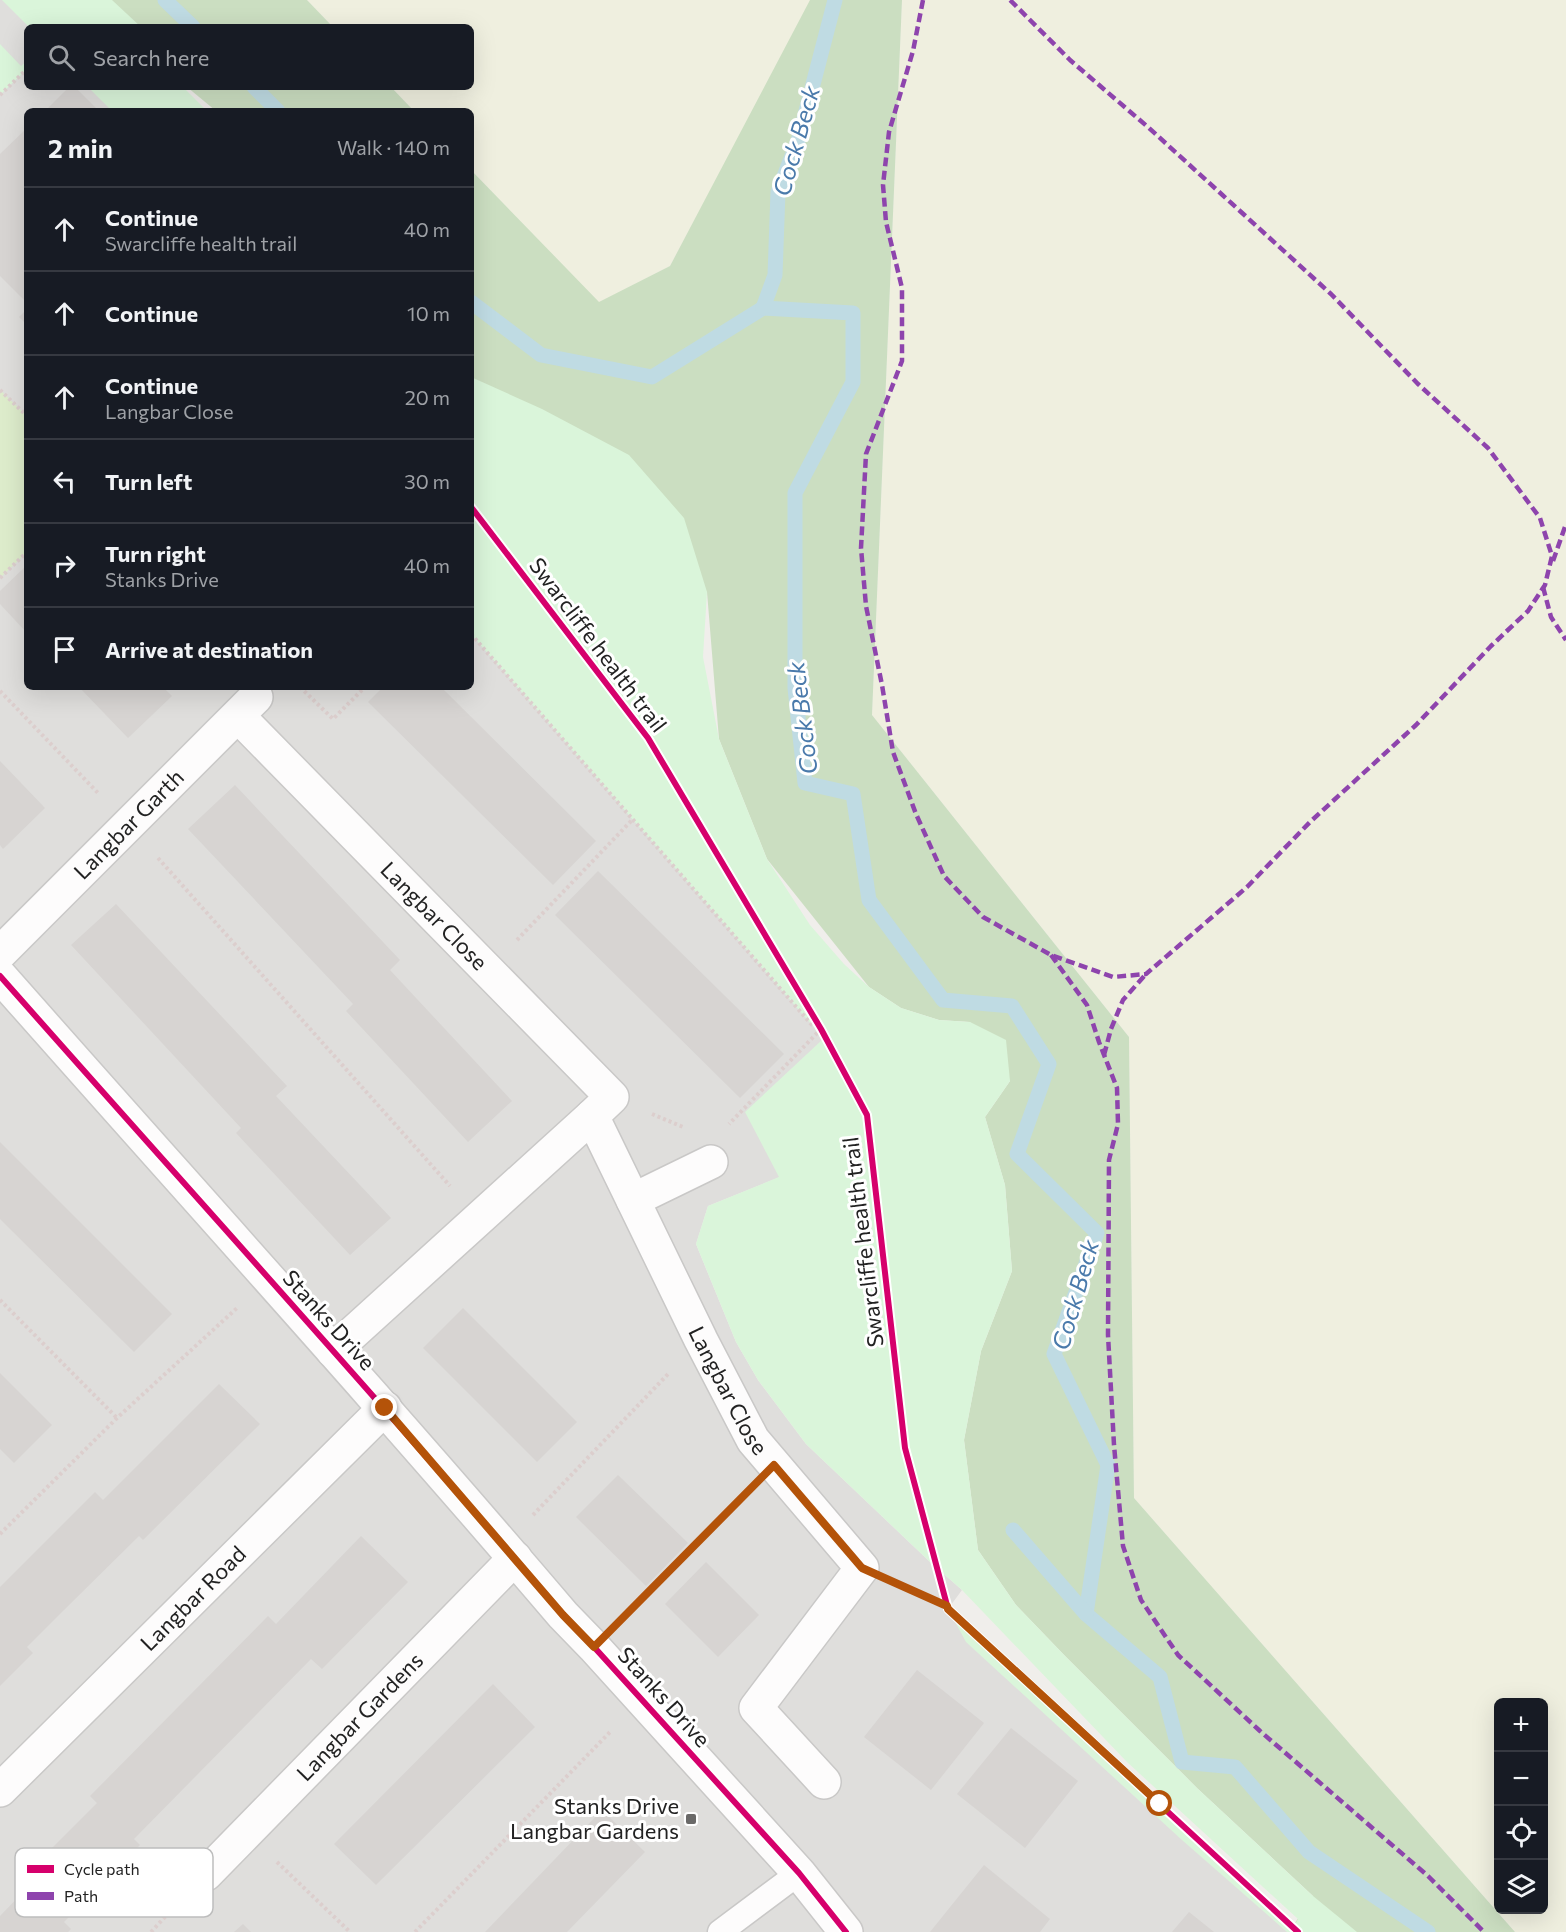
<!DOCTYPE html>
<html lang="en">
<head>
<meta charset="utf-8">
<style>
	:root { --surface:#171b24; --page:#242831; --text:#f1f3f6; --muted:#9ea1a6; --line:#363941 }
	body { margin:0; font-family:Commissioner,sans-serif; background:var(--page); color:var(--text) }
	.controls { position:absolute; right:18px; bottom:18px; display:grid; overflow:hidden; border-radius:9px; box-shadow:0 6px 24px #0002 }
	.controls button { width:54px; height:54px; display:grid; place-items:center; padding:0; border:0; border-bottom:2px solid var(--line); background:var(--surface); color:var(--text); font:30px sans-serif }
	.stop { position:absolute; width:18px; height:18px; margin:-14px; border:4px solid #b45309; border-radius:50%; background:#fff }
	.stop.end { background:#b45309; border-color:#fff; box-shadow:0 2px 6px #0008 }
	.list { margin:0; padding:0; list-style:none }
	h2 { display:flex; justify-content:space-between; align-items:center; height:78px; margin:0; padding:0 24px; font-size:26px }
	h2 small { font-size:20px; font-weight:400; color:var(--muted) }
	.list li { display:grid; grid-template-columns:39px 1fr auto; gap:18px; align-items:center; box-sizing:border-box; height:84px; padding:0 24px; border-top:2px solid var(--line) }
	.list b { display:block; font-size:22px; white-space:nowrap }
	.list p { margin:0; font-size:20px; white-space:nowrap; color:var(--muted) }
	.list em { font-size:20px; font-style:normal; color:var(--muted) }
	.icon { flex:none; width:33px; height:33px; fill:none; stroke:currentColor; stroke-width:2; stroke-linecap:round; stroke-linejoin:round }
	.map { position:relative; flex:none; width:1566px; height:1932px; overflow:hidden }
	.search { position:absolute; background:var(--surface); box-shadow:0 6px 24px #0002; left:24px; top:24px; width:450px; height:66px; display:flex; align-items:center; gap:15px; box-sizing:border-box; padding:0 21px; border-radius:9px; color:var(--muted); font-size:22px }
	.panel { position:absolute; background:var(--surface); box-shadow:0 6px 24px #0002; left:24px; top:108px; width:450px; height:582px; border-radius:9px }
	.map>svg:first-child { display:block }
</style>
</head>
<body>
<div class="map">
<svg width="1566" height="1932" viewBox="0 0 1566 1932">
	<rect width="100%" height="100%" fill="#f0eeeb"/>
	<polygon fill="#dfdedc" points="0,0 21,0 47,27 27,27 27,87 104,87 128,111 27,111 27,687 471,687 471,619 835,1031 780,1177 708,1206 696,1244 736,1342 758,1380 806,1444 929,1561 962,1590 948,1609 1298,1932 0,1932"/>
	<g fill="#efefdf" fill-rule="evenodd">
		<polygon points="307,0 812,0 670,266 599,303 471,170 471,111 414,111 391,87 471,87 471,27 333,27"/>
		<path d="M902,0H1566V1932H1515L1134,1498L1129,1037L872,715ZM1498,1702H1544V1910H1498Z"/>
	</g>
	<polygon fill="#ddeccb" points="0,390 27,416 27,552 0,578"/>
	<g fill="#cbdec1">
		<polygon points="111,0 307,0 333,27 132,27"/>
		<polygon points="810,0 902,0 872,715 1129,1037 1134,1498 1515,1932 1298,1932 1293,1926 1313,1896 1198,1789 1066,1657 1016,1605 978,1550 964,1440 981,1351 1012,1271 1005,1185 985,1117 1010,1081 970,1022 939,1020 901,1008 869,987 767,859 719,739 707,592 471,378 471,170 599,302 670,266"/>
		<polygon points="187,87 391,87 414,111 216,111"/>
	</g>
	<g fill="#daf5da">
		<polygon points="2,0 112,0 141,27 29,27"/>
		<polygon points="0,44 21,66 27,61 27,69 0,95"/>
		<polygon points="88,87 183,87 207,111 112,111"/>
		<polygon points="471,377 542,409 629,455 684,518 707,592 703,657 719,739 767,859 810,925 844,964 869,987 901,1008 939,1020 970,1022 1006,1040 1010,1081 985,1117 1005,1185 1012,1271 981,1351 964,1440 978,1550 1016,1605 1066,1657 1198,1789 1313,1896 1357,1932 1287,1932 1182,1840 966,1642 948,1609 1294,1926 1298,1919 1127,1762 962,1590 929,1561 806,1444 758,1380 736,1342 696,1244 708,1206 779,1177 745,1112 822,1040 812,1025 471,634"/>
	</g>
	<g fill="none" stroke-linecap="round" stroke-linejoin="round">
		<g stroke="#bfdbe3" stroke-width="15">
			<polyline points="165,0 193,27"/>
			<polyline points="254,87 278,111"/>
			<polyline points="471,302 541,355 652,377 763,308"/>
			<polyline points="763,308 853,313 853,382 795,493 795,688 805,783 853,794 869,900 943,1000 1012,1006 1049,1064 1017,1154 1097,1233 1054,1354 1108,1465 1086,1614 1160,1677 1182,1762 1235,1767 1309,1852 1428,1932"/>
			<polyline points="763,308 775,275 778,192 799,138 835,0"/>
			<polyline points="1013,1530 1086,1614"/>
		</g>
	</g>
	<g fill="#d7d4d2">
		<polygon points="69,87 75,87 99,111 45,111"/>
		<polygon points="27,128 27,303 0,276 0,154"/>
		<polygon points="27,309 27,325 19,317"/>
		<polygon points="27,565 27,633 0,604 0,591"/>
		<polygon points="79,687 163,687 172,696 128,738"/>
		<polygon points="383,687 441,687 596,841 553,885 368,702"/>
		<polygon points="0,761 45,808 3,849 0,845"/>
		<polygon points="235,785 400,960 390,970 512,1101 468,1142 346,1011 353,1004 188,829"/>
		<polygon points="598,871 784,1054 740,1098 555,915"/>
		<polygon points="116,904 287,1086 276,1096 391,1218 350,1255 236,1133 241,1128 71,945"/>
		<polygon points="0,1142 172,1314 134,1352 0,1219"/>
		<polygon points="463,1308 577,1422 537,1462 423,1348"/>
		<polygon points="0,1373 52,1425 14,1463 0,1449"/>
		<polygon points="219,1384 260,1424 143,1540 139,1536 64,1610 27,1647 33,1653 0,1686 0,1587 95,1492 103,1500"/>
		<polygon points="618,1475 688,1543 646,1586 576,1517"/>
		<polygon points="361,1536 408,1582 322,1669 311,1659 134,1839 140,1845 64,1922 71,1929 68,1932 0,1932 0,1916 28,1887 21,1879 97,1803 90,1796 268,1616 276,1624"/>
		<polygon points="706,1562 759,1615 718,1657 665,1604"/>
		<polygon points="917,1670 984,1723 931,1790 864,1737"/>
		<polygon points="493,1684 535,1727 376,1885 334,1844"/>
		<polygon points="1011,1728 1078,1781 1025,1848 957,1794"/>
		<polygon points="602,1810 645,1852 567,1932 485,1932"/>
		<polygon points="984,1865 1050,1919 1040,1932 930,1932"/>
		<polygon points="1189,1912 1214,1932 1172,1932"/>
		<polygon points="243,1924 251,1932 234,1932"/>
	</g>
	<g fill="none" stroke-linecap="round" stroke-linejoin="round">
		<defs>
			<polyline id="service" points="720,1932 799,1873"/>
			<g id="minor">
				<path id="s1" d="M238,716L612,1097L592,1116"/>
				<path id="s2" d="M0,953L256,697"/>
				<path d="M0,976C188,1189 379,1399 563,1615L594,1647L799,1873L846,1932"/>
				<polyline points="633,1200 711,1162"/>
				<path id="s3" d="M333,1351L592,1116L701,1340L753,1440L862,1568L756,1708L824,1782"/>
				<path id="s4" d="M0,1790L385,1408"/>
				<path id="s5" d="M206,1874L515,1558"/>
			</g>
		</defs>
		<use href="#service" stroke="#c9c8c7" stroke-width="27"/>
		<use href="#minor" stroke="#c9c8c7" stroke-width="36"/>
		<g stroke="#dccecd" stroke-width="4" stroke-dasharray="3 3" stroke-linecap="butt">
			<polyline points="0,95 27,69"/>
			<polyline points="0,390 27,416"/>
			<polyline points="0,578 27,552"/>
			<polyline points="471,634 812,1025 821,1029 729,1124"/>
			<polyline points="300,687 333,719 365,687"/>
			<polyline points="0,691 98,793"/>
			<polyline points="158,858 450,1186"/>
			<polyline points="517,940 633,819"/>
			<polyline points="652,1114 683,1127"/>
			<polyline points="0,1300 117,1418"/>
			<polyline points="533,1515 669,1373"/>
			<polyline points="0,1534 117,1418 237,1308"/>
			<polyline points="901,1586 947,1607"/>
			<polyline points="624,1616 743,1495"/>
			<polyline points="277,1862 350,1932"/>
			<polyline points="151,1932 177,1904"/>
			<polyline points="415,1932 611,1731"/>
		</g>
		<use href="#service" stroke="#fdfcfc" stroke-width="24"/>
		<use href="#minor" stroke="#fdfcfc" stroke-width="33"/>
		<g stroke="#8e44ad" stroke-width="4.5" stroke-dasharray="9 4.5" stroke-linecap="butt">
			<polyline points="923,0 913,51 889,132 883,185 886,222 902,288 902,361 866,454 861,548 866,606 882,685 893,752 916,814 944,876 983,917 1051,955 1113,977 1146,974 1247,887 1310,822 1416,725 1491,646 1528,611 1545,585 1552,556 1540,518 1488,448 1418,384 1331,294 1149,128 1070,60 1010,0"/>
			<polyline points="1553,561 1566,524"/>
			<polyline points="1543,587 1551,617 1566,640"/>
			<polyline points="1051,955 1087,1005 1099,1042 1117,1088 1118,1124 1109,1160 1108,1335 1114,1445 1123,1546 1141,1600 1178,1655 1260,1731 1428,1876 1484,1932"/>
			<polyline points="1104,1055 1111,1029 1123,1000 1146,974"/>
		</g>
		<defs>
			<g id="cycleway">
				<polyline points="471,507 648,738 821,1029 867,1115 905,1448 948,1609 1298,1932"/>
				<path d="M0,976C188,1189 379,1399 563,1615L594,1647L799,1873L846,1932"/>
			</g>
		</defs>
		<use href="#cycleway" stroke="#fff" stroke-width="10"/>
		<use href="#cycleway" stroke="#d6006c" stroke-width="6"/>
	</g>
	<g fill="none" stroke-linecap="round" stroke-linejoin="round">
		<polyline stroke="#b45309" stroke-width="8" points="385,1408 563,1615 594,1647 774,1465 862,1568 947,1606 948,1609 1160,1804"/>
	</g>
	<rect fill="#6a6968" stroke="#fff" stroke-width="2" x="685" y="1813" width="12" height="12" rx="3"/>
	<g text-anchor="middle" stroke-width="6" stroke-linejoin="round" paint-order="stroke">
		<g font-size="22" fill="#222" stroke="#fff">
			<text transform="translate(598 645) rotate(53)" y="8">Swarcliffe health trail</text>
			<text dy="8" stroke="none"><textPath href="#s2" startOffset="182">Langbar Garth</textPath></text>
			<text dy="8" stroke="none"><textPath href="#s1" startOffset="280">Langbar Close</textPath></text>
			<text transform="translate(863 1242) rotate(-97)" y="8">Swarcliffe health trail</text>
			<text transform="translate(329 1320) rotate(48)" y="8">Stanks Drive</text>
			<text dy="8" stroke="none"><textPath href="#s3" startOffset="656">Langbar Close</textPath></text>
			<text dy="8" stroke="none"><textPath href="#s4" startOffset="272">Langbar Road</textPath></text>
			<text transform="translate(664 1697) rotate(48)" y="8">Stanks Drive</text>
			<text dy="8" stroke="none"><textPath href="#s5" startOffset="220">Langbar Gardens</textPath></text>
		</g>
		<g font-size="22" fill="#222" stroke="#fff" text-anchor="end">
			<text x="679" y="1814">Stanks Drive<tspan x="679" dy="25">Langbar Gardens</tspan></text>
		</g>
		<g font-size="24" font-style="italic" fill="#4a7aab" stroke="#fff">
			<text transform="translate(797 141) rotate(-74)" y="8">Cock Beck</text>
			<text transform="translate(803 718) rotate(-97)" y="8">Cock Beck</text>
			<text transform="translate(1076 1295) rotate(-74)" y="8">Cock Beck</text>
		</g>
	</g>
	<rect x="15" y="1848" width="198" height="69" rx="9" fill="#fff" stroke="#bdbdbd" stroke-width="1.5"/>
	<rect x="27" y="1865" width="27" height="8" fill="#d6006c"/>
	<rect x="27" y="1892" width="27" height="8" fill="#8e44ad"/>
	<g font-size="16" fill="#222">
		<text x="64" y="1875">Cycle path</text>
		<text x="64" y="1902">Path</text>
	</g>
</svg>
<div class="controls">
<button>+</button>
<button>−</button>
<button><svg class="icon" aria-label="locate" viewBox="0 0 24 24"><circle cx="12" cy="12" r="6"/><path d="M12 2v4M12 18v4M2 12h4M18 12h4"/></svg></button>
<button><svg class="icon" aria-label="layers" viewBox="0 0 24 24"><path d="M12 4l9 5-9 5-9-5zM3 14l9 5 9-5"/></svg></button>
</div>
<div class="stop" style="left:1160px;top:1804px"></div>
<div class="stop end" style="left:385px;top:1408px"></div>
<div class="search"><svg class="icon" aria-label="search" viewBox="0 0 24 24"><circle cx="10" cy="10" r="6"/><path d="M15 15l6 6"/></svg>Search here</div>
<section class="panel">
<h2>2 min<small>Walk · 140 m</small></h2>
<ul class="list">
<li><svg class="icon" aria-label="ahead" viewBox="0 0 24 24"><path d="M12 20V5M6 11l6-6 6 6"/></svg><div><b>Continue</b><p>Swarcliffe health trail</p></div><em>40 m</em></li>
<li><svg class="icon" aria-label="ahead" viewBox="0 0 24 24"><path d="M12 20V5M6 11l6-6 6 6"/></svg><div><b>Continue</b></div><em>10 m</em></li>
<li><svg class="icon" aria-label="ahead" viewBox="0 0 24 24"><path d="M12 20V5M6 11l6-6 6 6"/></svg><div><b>Continue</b><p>Langbar Close</p></div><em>20 m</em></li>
<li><svg class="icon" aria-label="left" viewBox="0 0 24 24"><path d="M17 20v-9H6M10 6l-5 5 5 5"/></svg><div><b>Turn left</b></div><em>30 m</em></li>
<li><svg class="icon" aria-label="right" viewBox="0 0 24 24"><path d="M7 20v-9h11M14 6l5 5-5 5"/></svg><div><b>Turn right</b><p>Stanks Drive</p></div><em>40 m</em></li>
<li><svg class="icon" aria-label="arrive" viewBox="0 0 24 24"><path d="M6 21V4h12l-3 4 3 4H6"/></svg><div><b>Arrive at destination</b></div></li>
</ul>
</section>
</div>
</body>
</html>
